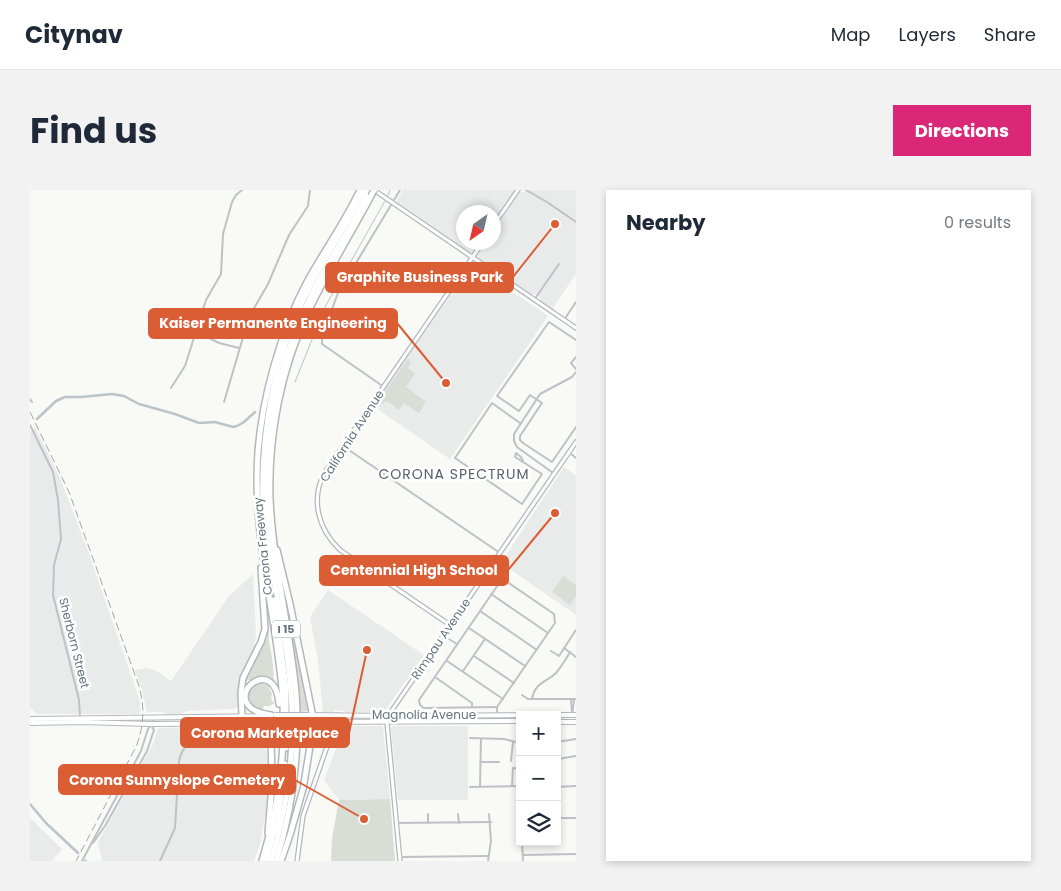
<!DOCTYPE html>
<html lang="en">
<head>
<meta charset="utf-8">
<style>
	:root { --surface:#fff; --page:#f2f2f3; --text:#1f2937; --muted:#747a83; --line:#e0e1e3; --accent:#db2777 }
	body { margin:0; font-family:Poppins,sans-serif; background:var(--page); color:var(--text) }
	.controls { position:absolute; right:15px; bottom:15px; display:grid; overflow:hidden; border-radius:0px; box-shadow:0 2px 8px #0003 }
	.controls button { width:45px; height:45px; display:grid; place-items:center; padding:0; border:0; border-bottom:1px solid var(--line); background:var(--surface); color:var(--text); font:25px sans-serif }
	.compass { position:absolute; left:426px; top:15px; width:45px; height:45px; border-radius:50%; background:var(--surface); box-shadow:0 2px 8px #0003; rotate:214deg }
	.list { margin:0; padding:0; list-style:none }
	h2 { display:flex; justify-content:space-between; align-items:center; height:65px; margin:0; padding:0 20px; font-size:21px }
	h2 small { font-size:16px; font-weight:400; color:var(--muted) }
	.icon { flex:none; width:28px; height:28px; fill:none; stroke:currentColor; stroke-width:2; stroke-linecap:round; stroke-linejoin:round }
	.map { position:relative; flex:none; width:546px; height:671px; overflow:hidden; border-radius:0px }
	header { display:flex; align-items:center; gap:30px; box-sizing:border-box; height:70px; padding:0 25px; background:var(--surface); border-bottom:1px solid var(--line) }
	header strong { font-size:24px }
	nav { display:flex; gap:28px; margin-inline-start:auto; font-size:18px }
	.intro { display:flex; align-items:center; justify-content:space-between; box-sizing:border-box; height:120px; padding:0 30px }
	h1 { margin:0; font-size:35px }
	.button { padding:12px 22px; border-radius:0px; background:var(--accent); color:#fff; font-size:18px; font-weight:700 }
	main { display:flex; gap:30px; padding:0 30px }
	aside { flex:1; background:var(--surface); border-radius:0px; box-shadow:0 2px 8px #0003 }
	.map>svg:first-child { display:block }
</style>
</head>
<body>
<header>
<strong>Citynav</strong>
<nav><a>Map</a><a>Layers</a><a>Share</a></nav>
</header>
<div class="intro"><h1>Find us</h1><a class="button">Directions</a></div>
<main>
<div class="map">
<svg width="546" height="671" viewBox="0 0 546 671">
	<rect width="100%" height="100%" fill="#f9f9f6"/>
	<g fill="#e9ebea">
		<polygon points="373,0 486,0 464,33 463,22 433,22 433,52 450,53 444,61 441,63 367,12 367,9"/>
		<polygon points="496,0 546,0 546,84 522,119 510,111 510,107 505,104 502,105 447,67 455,53 463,52 464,41 489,3 494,2"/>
		<polygon points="442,74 518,126 420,269 343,216"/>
		<polygon points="5,237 30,288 58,361 110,511 110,522 109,524 7,524 0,518 0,243"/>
		<polygon points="534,277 546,285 546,425 471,373"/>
		<polygon points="223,384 226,444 224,460 215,478 209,493 208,516 204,519 157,521 150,524 136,524 132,522 120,522 117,523 112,500 105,480 116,478 125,480 141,491 199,406"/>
		<polygon points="298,400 394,465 354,522 316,522 314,521 305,520 303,522 293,522 288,471 280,427"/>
		<polygon points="313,536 351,536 353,537 360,609 309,610 294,590 309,551 312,539 310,538"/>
		<polygon points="363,536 438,536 438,610 368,610 361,538"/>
		<polygon points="229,537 235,548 238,574 238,608 230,654 224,671 72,671 68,652 123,554 128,538"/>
		<polygon points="0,628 32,659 22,671 0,671"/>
	</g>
	<g fill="#d8ddd6">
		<polygon points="378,169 381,172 378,178 385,184 376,197 396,212 389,223 374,213 369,220 358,212 354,212 350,216 346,214"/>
		<polygon points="533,386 546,395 546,406 540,415 522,402"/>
		<polygon points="257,413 258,414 279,521 269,522 269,501"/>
		<path d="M237,437C241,441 238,445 239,451C241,460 245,483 243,492C230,485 227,492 218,490L214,493Z"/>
		<path d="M229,492L241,496L239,498L242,504L241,509L244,513L240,516H234L232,520C215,515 213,501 229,492Z"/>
		<polygon points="360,609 365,671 301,671 302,648 309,610"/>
	</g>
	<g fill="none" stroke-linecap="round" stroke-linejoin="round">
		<g stroke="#bac4c9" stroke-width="1">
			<polyline points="358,5 360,0"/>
			<polyline points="291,128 296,125"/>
			<polyline points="265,192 295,117 355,11"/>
		</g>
		<g stroke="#bac4c9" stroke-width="2.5">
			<polyline points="7,229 26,211 35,207 51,207 82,204 94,206 109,214 145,224 169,233 185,232 203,237 207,236 214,232 225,222"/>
			<polyline points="0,614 16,633 48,663"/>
			<polyline points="55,671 56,671"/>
		</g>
		<defs>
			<g id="secondary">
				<polyline points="344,0 546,138"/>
				<polyline points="463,36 488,0"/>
				<path d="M420,435L310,360C288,339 280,309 295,282L453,52"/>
				<polyline points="267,671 273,626 308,525"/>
				<polyline points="370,671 357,533 358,526 546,252"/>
			</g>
			<g id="primary">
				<polyline points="277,525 358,526 546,525"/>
				<polyline points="0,529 238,526"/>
				<polyline points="282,532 490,531"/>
				<polyline points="527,532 546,532"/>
				<polyline points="0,533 51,532 121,534 245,533"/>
			</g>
			<g id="highway">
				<polyline points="247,360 260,414 284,532 273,599 260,645 251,671"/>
				<path d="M240,390C225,294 232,198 273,110C291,72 316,38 334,0"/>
				<polyline points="244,410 256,497 256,558"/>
				<path d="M241,525C236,524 230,523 226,521C193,505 245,463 249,514"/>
				<polyline points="212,526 211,503 213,488 231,452 235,439 231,378"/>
				<path d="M217,533C226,535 236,536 241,545L242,595L238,643"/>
				<path d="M232,671C249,615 257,558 252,499C245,419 222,344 228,262C232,208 251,140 277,92C294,61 315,32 330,0"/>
				<polyline points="236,671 248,628 255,574"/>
				<path d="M241,671C261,607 267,539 258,473C249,409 233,346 236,281C239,220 255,158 282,103C300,68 323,36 339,0"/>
				<path d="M246,671C263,618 270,559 266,503C260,438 243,375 240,309C238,246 251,179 278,122C297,82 320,45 341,6"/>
			</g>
		</defs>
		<use href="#secondary" stroke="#b3b8bd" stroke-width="5.5"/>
		<use href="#primary" stroke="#b2b7bb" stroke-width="6"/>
		<use href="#highway" stroke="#b4b8bb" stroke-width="8"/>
		<g stroke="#bec2c6" stroke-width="2">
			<polyline points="496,0 517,12 546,32"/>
			<polyline points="504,110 529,74"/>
			<polyline points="534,130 546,112"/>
			<polyline points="165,141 189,153 209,158"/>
			<polyline points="546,150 519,132 467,206 489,221 500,205 512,213 490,246 490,250 493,253 522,272 546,237"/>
			<polyline points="546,167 541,173 546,179"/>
			<polyline points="354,197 292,154 292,146 308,103 370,0"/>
			<polyline points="141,198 155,176 176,110 191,84 193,44 202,12 206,5 212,0"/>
			<polyline points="0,209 2,212"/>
			<polyline points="194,212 219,127 238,94 259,45 278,16 280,0"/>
			<polyline points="490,233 462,213 425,268 492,314 512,284 485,267 486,263 491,267 493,271"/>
			<polyline points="0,235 23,282 28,310 31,349 24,375 23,405 49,510 50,528"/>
			<polyline points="313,256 470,363"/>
			<polyline points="540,263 546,268"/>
			<polyline points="523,283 487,257 484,251 484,244 510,204 542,187 546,182"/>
			<polyline points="464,383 524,424 525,433 467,517 467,525"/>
			<polyline points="461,404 518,443"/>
			<polyline points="450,421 507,460"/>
			<polyline points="439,438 495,476"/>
			<polyline points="414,446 427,454"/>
			<polyline points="534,458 546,467"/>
			<polyline points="521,461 529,466 546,440"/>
			<polyline points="444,466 484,493"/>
			<polyline points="417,471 473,509"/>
			<polyline points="433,481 455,449"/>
			<polyline points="405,487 442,513 442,516"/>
			<polyline points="492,505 498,509 546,509"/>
			<path d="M502,509C505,492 516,493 526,483C531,477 536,469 540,462"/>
			<polyline points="541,509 542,524"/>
			<polyline points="467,517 394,518 390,515 389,510 472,389"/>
			<polyline points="542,525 544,510"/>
			<polyline points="440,548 474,549 490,553"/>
			<polyline points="527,552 546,549"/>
			<polyline points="527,563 529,574 527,574"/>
			<polyline points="528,569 546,566"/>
			<polyline points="481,571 483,552"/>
			<polyline points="450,572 469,572"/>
			<polyline points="482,596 483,578 490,579"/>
			<polyline points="440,597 490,596"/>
			<polyline points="450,597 451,549"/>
			<polyline points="527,597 546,596"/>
			<polyline points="398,624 398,633"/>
			<polyline points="428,624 429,633"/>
			<polyline points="527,628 546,628"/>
			<polyline points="366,633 461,632"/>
			<polyline points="492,652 493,671"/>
			<polyline points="63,653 75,636 117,561 124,540 121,535"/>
			<polyline points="493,665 546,664"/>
			<polyline points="371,667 458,666"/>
			<polyline points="52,671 111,561 118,539 124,529"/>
			<polyline points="130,671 145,638 149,571 151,564 156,555"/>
			<polyline points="458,671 461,651 459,624"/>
		</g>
		<use href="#secondary" stroke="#fff" stroke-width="3"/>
		<use href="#primary" stroke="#fff" stroke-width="4"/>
		<use href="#highway" stroke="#fff" stroke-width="5"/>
		<path stroke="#a0a7ad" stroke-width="1" stroke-dasharray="8 4" stroke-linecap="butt" d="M0,222L39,302L109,496C115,517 114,537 106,557L46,671"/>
		<defs>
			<g id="primary-bridge">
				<polyline points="245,525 277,525"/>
				<polyline points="245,533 279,532"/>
			</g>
			<polyline id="highway-bridge" points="341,6 344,0"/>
		</defs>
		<use href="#primary-bridge" stroke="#b2b7bb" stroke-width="6" stroke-linecap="butt"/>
		<use href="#highway-bridge" stroke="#b4b8bb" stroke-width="8" stroke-linecap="butt"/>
		<use href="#primary-bridge" stroke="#fff" stroke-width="4"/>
		<use href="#highway-bridge" stroke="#fff" stroke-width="5"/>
	</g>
	<g text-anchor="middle" stroke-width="5" stroke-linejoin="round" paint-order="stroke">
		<rect fill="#fff" stroke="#939ea6" stroke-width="1" x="242" y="430.5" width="28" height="17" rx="4"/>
		<g font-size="11" font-weight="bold" fill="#657480">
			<text x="256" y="443">I 15</text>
		</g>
		<g font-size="12" fill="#657480" stroke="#fff">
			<text transform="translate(322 246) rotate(-57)" y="4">California Avenue</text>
			<text transform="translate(233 356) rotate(-96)" y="4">Corona Freeway</text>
			<text transform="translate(411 449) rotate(-56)" y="4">Rimpau Avenue</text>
			<text transform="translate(44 453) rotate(76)" y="4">Sherborn Street</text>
			<text x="394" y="529">Magnolia Avenue</text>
		</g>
		<g font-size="14" letter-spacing="1" fill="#57626b" stroke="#fff">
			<text x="424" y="289">CORONA SPECTRUM</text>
		</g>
	</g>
	<path fill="none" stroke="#db5d34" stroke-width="2" d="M525 34L483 87M416 193L367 133M525 323L478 380M337 460L319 543M334 629L265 590"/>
	<g fill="#db5d34" stroke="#fff" stroke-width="2">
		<circle cx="525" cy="34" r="5"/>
		<circle cx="416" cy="193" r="5"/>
		<circle cx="525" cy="323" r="5"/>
		<circle cx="337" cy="460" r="5"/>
		<circle cx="334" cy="629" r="5"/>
	</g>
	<g fill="#db5d34" stroke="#db5d34" stroke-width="2">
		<rect x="296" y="73" width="187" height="29" rx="5"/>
		<rect x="119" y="119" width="248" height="29" rx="5"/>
		<rect x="290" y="366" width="188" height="29" rx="5"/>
		<rect x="151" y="528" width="168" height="29" rx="5"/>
		<rect x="29" y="575" width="236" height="29" rx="5"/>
	</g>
	<g font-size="14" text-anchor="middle" font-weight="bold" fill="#fff">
		<text x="390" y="92">Graphite Business Park</text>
		<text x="243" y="138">Kaiser Permanente Engineering</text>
		<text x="384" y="385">Centennial High School</text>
		<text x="235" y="548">Corona Marketplace</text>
		<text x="147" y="595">Corona Sunnyslope Cemetery</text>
	</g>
</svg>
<div class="controls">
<button>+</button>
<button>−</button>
<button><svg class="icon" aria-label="layers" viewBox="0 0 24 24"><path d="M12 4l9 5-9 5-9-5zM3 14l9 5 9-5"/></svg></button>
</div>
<svg class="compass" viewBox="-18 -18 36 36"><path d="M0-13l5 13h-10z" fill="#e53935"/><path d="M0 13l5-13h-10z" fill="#747a83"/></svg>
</div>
<aside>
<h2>Nearby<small>0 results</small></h2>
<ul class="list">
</ul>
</aside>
</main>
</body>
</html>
